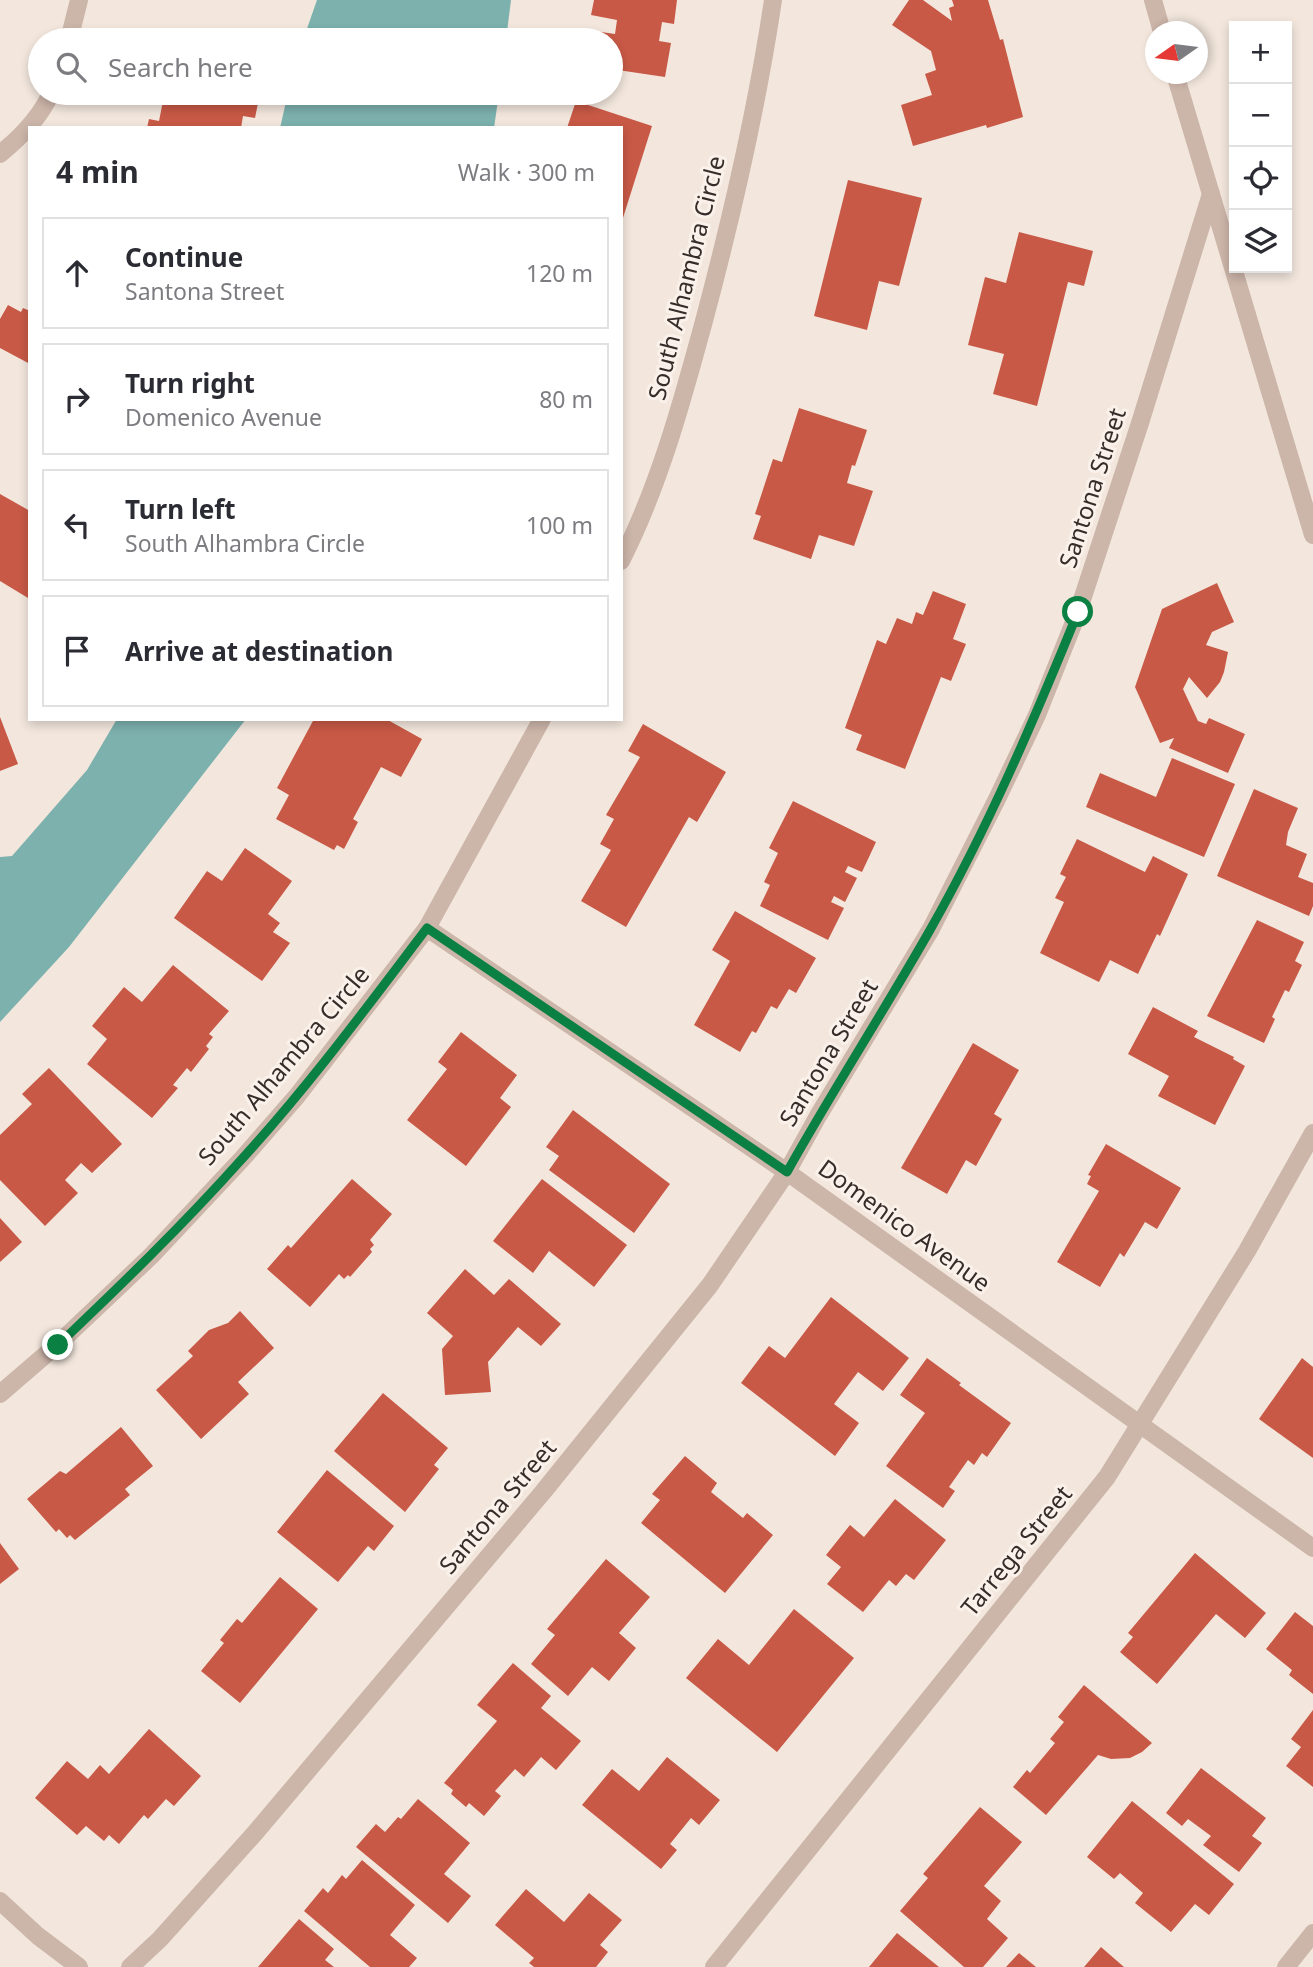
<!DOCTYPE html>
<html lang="en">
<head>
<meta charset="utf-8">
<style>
	:root { --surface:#fff; --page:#f7f7f7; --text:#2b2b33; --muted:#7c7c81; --line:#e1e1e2 }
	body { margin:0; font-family:"Noto Sans",sans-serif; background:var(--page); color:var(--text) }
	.controls { position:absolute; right:21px; top:21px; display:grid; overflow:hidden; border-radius:0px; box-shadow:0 4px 10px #0003 }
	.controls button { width:63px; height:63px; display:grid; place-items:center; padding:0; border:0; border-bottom:2px solid var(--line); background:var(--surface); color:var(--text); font:35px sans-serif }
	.compass { position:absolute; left:1145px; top:21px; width:63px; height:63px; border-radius:50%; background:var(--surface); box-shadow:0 4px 10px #0003; rotate:256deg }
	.stop { position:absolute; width:21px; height:21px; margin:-16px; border:5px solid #0b8043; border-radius:50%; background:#fff }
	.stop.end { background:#0b8043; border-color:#fff; box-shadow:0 2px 7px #0008 }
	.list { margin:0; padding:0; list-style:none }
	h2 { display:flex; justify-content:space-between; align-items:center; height:91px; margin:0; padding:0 28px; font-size:30px }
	h2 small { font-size:23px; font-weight:400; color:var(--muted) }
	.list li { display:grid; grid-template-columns:46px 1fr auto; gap:21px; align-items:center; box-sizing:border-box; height:112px; margin:0 14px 14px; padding:0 14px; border:2px solid var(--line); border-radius:0px }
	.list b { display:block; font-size:26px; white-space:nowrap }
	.list p { margin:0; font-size:23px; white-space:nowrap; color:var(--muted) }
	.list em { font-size:23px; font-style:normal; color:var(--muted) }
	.icon { flex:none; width:38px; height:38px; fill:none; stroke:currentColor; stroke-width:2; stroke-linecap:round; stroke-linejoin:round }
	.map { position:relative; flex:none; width:1313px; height:1967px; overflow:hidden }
	.search { position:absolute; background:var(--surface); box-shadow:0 4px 10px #0003; left:28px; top:28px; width:595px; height:77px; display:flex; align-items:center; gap:18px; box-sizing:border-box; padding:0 24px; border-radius:38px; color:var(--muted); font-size:26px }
	.panel { position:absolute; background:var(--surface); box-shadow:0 4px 10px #0003; left:28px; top:126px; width:595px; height:595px; border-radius:0px }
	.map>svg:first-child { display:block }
</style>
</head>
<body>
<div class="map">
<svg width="1313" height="1967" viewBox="0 0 1313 1967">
	<rect width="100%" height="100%" fill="#f3e7dd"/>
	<g fill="#7cb1ae">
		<polygon points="317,0 511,0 506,40 303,40"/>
		<polygon points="288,93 499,93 494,128 280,128"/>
		<polygon points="117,719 246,719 69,947 0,1022 0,857 12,856 87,770"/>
	</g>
	<g fill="#c85946">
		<polygon points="594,0 677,0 674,24 662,22 659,41 671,43 665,77 611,69 611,40 585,40 587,30 615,34 617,20 591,15"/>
		<polygon points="909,0 923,0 952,21 949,8 954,6 952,0 988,0 1000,40 1003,39 1023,117 987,128 986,125 913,146 901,105 932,95 925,74 936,70 931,51 892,25"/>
		<polygon points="154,93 260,93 255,118 243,116 241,128 147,128 149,119 159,121 164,96"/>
		<polygon points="576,101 652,126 622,221 621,128 567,128"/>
		<polygon points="848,180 922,198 899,286 879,281 867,330 814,316"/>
		<polygon points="1019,232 1093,251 1084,286 1068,282 1037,406 993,394 1004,354 968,345 985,277 1006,283"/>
		<polygon points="8,305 21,312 23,308 30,311 30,364 0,348 0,319"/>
		<polygon points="799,408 867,430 855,466 852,465 847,483 873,491 854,546 819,535 811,559 753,539 761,516 755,514 773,459 782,462"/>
		<polygon points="0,494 30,511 28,598 0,581"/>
		<polygon points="1217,583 1234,622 1212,632 1206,645 1228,652 1224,672 1220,682 1207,698 1189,677 1183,689 1198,721 1206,724 1209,718 1245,734 1228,773 1169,748 1174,738 1160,743 1135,687 1162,609"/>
		<polygon points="933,591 966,604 953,639 966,644 951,681 941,677 905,769 856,750 862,735 845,728 877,640 886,644 897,618 912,624 916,612 923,615"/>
		<polygon points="0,717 18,764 0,771"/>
		<polygon points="314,719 386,719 422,739 401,777 381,767 353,819 358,822 344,849 337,845 334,850 276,819 289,795 277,788"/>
		<polygon points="643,724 726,772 697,822 689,817 626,927 581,901 611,850 600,844 614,819 606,815 640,757 628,751"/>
		<polygon points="1172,758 1235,784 1204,857 1086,807 1100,773 1156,797"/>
		<polygon points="1254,789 1298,808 1288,832 1286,845 1307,854 1298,877 1313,883 1313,906 1309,916 1217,876"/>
		<polygon points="793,801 876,842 862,872 848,866 845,872 857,878 845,902 834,896 831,902 844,908 828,940 760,906 770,885 764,882 778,853 769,848"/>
		<polygon points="1077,839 1145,872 1153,856 1188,874 1160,936 1157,934 1138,974 1110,960 1099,982 1040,953 1064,902 1055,898 1066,877 1060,874"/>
		<polygon points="245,848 292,881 268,914 280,923 273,932 290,943 262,981 174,918 207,871 222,881"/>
		<polygon points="735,911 816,958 796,993 789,989 777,1009 771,1006 756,1033 752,1031 740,1052 694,1025 730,961 712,950"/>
		<polygon points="1257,920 1304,942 1295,961 1302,965 1289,992 1285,990 1272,1017 1275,1019 1264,1043 1207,1016"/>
		<polygon points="173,965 229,1011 209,1034 213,1037 206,1046 209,1049 191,1072 187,1068 173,1085 178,1088 152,1118 87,1064 107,1039 92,1026 124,987 142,1002"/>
		<polygon points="1153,1007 1198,1031 1194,1037 1234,1057 1233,1059 1245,1066 1215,1125 1158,1096 1169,1076 1128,1054"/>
		<polygon points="461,1032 517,1075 500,1098 511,1107 466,1166 407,1120 447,1069 438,1062"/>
		<polygon points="973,1043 1019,1070 994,1114 1002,1119 976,1166 966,1160 947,1194 901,1168"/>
		<polygon points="49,1068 122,1144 92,1173 81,1163 65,1180 78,1193 45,1226 0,1180 0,1135 32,1104 22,1094"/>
		<polygon points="573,1110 670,1184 634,1233 549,1170 559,1156 546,1147"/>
		<polygon points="1106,1144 1181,1188 1157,1229 1145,1222 1124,1257 1120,1253 1100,1287 1057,1262 1099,1191 1087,1184 1091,1176 1088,1175"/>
		<polygon points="352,1179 392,1214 370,1240 374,1245 370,1249 372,1252 350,1277 348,1275 344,1279 339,1274 310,1307 267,1269 288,1245 291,1248"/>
		<polygon points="542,1179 627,1245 594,1287 549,1251 533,1273 493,1241"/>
		<polygon points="0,1218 22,1242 0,1262"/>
		<polygon points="465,1269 494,1295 509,1279 561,1324 541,1346 518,1327 488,1362 491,1392 445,1395 442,1349 453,1336 427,1313"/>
		<polygon points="831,1297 909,1358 883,1391 858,1372 834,1404 859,1423 835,1456 741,1383 769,1346 785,1358"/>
		<polygon points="240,1311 274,1348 238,1382 249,1394 201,1439 156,1390 193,1356 188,1351 209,1330 228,1323"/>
		<polygon points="927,1358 961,1383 959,1385 1011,1423 987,1457 982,1453 974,1465 968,1460 949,1487 955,1491 943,1508 886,1466 925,1413 900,1395"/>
		<polygon points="1302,1358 1313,1367 1313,1458 1259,1419"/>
		<polygon points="383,1393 448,1448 434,1465 439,1469 405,1512 334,1451"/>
		<polygon points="121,1427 153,1466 125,1489 130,1495 75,1540 70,1535 67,1538 59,1529 56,1532 27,1499 60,1471 66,1474"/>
		<polygon points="685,1456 717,1483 711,1492 743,1518 747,1513 773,1535 725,1593 641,1523 660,1500 652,1494"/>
		<polygon points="327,1470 394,1526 374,1551 368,1546 338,1582 277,1532"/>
		<polygon points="895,1499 946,1540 914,1580 906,1574 896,1586 889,1580 863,1612 827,1584 841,1567 826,1555 850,1525 864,1537"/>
		<polygon points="0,1543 19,1569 0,1584"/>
		<polygon points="1195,1553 1266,1613 1245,1638 1216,1614 1157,1684 1120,1652 1133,1637 1128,1633"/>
		<polygon points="606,1559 650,1597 619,1633 636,1648 609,1681 592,1667 568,1696 531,1664 555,1635 547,1629"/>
		<polygon points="280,1577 318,1609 240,1703 201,1671 224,1643 220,1640 237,1619 242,1623"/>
		<polygon points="794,1609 854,1658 777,1752 686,1678 718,1639 749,1665"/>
		<polygon points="1295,1612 1313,1626 1313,1694 1289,1675 1292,1670 1266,1649"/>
		<polygon points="513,1663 551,1696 541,1708 581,1741 556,1770 541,1757 524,1777 515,1769 495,1791 501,1796 484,1816 469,1803 466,1807 451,1794 453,1790 444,1783 497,1721 477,1705"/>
		<polygon points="1084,1685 1152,1743 1142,1752 1130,1758 1111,1759 1098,1755 1046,1815 1013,1787 1027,1770 1030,1773 1055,1743 1050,1739 1064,1722 1058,1717"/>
		<polygon points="1313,1710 1313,1787 1286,1766 1301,1747 1291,1739"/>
		<polygon points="149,1729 201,1776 174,1806 166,1799 148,1819 144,1815 119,1844 109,1835 104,1841 86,1826 77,1835 35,1798 67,1761 88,1779 100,1765 109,1774"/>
		<polygon points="667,1757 720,1800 699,1825 691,1818 670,1844 677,1850 661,1869 582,1805 612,1769 639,1791"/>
		<polygon points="1201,1768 1266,1818 1252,1836 1262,1843 1239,1872 1203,1845 1211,1836 1188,1819 1182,1826 1166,1813"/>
		<polygon points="418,1799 470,1843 444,1874 471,1896 448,1923 356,1847 376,1824 385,1832 398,1817 401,1819"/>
		<polygon points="1132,1801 1234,1884 1209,1915 1195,1904 1171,1932 1135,1903 1143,1893 1120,1873 1114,1879 1087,1857"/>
		<polygon points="980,1807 1022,1842 984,1886 1001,1901 987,1919 1008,1938 983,1967 964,1967 900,1911 928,1878 923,1874"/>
		<polygon points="362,1860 415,1905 390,1935 417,1958 409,1967 370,1967 304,1911 323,1888 328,1893 342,1875 346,1879"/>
		<polygon points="526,1889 564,1922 589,1893 622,1920 600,1945 608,1952 596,1967 534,1967 529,1963 534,1958 495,1925"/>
		<polygon points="299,1919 334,1949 325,1960 334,1967 258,1967"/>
		<polygon points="897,1933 939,1967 869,1967"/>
		<polygon points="1101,1947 1124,1967 1084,1967"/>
		<polygon points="1019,1953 1036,1967 1006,1967"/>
	</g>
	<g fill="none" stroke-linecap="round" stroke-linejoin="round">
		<g stroke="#ccb5a9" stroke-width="18">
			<polyline points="1153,0 1162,32"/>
			<polyline points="69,40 79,0"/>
			<polyline points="1175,74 1313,535"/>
			<path d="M0,154C21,137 40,118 51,93"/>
			<path d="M621,561C659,486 682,402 704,321C732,216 757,108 773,0"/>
			<polyline points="427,928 787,1172 1313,1548"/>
			<polyline points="0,1394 58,1344 151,1256 242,1159 297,1096 427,928 542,719"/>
			<polyline points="0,1901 38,1936 79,1967"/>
			<polyline points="130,1967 160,1939 255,1833 543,1492 710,1285 787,1172 818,1116 931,929 997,799 1037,715 1078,612 1140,423 1211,194"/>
			<polyline points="714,1967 1107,1477 1247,1251 1313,1133"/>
			<polyline points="1286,1967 1313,1933"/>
		</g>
	</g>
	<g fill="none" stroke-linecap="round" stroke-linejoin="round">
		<path stroke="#0b8043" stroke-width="9" d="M58,1345C121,1285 183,1225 241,1160C308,1087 367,1007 427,928L787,1172C833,1090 884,1011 930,930C988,828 1034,720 1078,612"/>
	</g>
	<g text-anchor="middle" stroke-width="6" stroke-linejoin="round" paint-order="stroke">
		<g font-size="24" fill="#382c29" stroke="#faf1ea">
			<text transform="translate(687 278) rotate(-76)" y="8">South Alhambra Circle</text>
			<text transform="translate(1093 488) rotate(-72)" y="8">Santona Street</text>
			<text transform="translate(829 1053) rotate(-59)" y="8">Santona Street</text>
			<text transform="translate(284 1066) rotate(-50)" y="8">South Alhambra Circle</text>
			<text transform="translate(904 1226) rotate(36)" y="8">Domenico Avenue</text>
			<text transform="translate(498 1507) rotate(-50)" y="8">Santona Street</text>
			<text transform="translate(1017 1551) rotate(-51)" y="8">Tarrega Street</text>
		</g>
	</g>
</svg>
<div class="controls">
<button>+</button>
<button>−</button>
<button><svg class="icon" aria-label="locate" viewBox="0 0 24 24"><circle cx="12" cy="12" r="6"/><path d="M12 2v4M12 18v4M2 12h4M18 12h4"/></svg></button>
<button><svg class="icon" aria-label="layers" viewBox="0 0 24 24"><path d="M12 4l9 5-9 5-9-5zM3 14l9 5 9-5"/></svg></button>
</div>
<svg class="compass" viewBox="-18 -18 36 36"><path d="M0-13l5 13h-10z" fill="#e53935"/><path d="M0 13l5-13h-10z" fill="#7c7c81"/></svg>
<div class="stop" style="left:1078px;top:612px"></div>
<div class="stop end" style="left:58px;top:1345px"></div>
<div class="search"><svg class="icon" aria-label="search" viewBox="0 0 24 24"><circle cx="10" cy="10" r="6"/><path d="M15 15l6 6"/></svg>Search here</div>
<section class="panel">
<h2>4 min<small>Walk · 300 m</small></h2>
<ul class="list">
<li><svg class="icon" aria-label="ahead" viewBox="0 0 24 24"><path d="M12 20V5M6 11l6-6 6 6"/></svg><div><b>Continue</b><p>Santona Street</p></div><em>120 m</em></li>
<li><svg class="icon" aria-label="right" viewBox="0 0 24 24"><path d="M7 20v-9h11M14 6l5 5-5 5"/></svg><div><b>Turn right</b><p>Domenico Avenue</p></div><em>80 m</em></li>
<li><svg class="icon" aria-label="left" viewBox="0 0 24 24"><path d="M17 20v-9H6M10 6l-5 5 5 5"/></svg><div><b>Turn left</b><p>South Alhambra Circle</p></div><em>100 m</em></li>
<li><svg class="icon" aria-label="arrive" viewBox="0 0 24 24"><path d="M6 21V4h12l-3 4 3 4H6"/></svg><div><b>Arrive at destination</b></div></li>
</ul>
</section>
</div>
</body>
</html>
